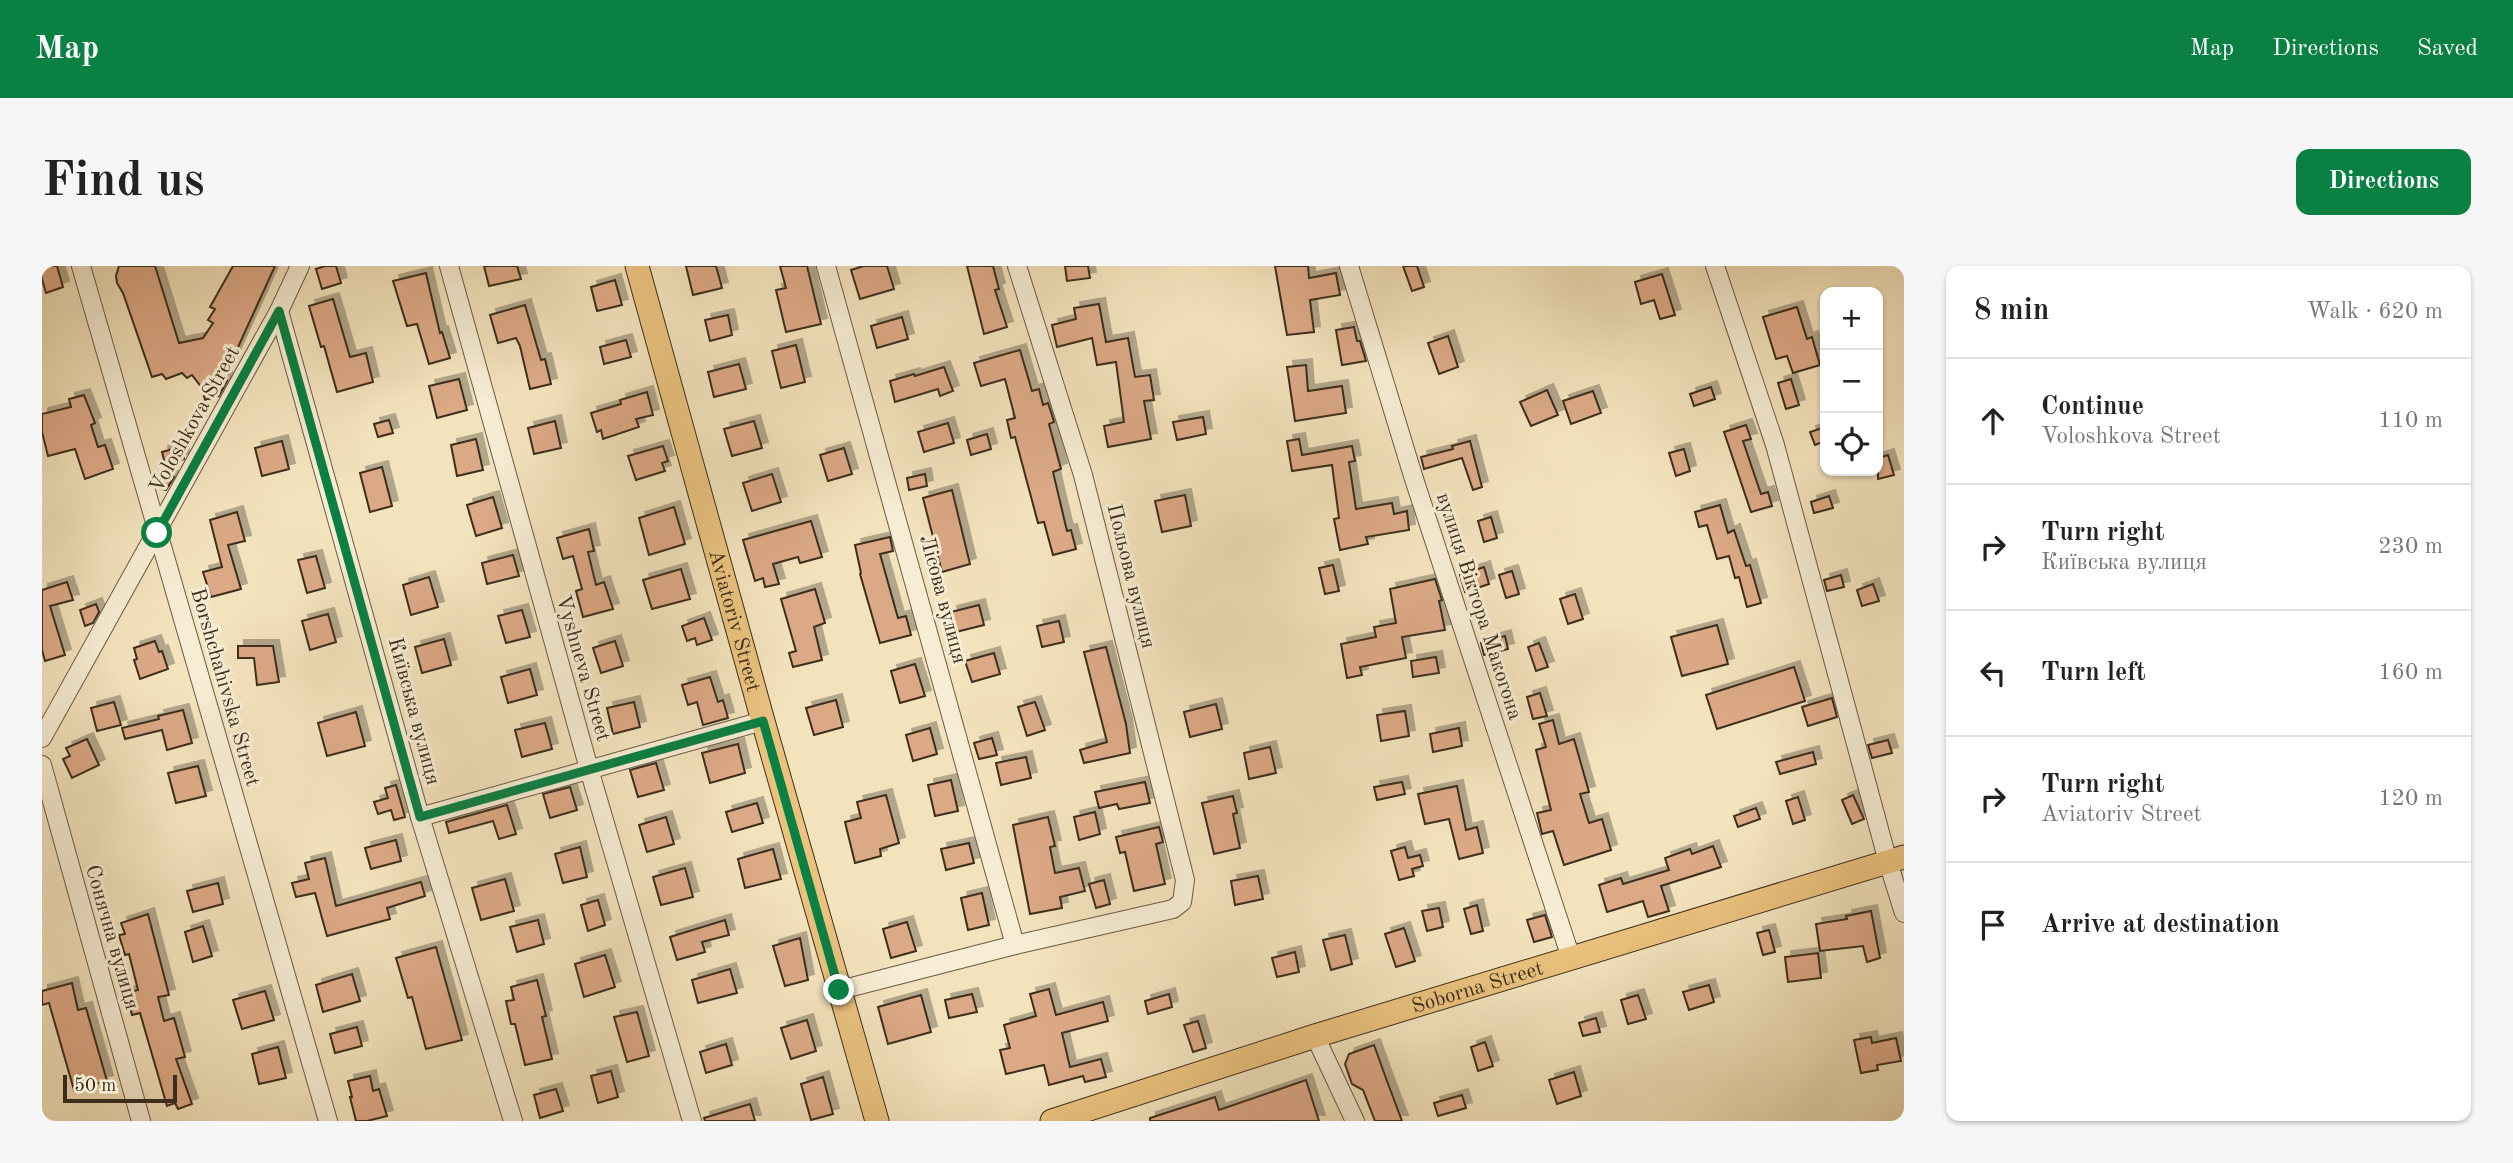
<!DOCTYPE html>
<html lang="en">
<head>
<meta charset="utf-8">
<style>
	:root { --surface:#fff; --page:#f6f6f6; --text:#222; --muted:#767676; --line:#e0e0e0; --accent:#0b8043 }
	body { margin:0; font-family:"Old Standard TT",serif; background:var(--page); color:var(--text) }
	.controls { position:absolute; right:21px; top:21px; display:grid; overflow:hidden; border-radius:14px; box-shadow:0 2px 5px #0004 }
	.controls button { width:63px; height:63px; display:grid; place-items:center; padding:0; border:0; border-bottom:2px solid var(--line); background:var(--surface); color:var(--text); font:35px sans-serif }
	.scale { position:absolute; left:21px; bottom:18px; width:114px; box-sizing:border-box; padding-left:7px; border:4px solid #3d2d1d; border-top:0; font-size:19px; line-height:24px; white-space:nowrap; color:#3d2d1d; -webkit-text-stroke:5px #f7edd4; paint-order:stroke }
	.stop { position:absolute; width:21px; height:21px; margin:-16px; border:5px solid #0b8043; border-radius:50%; background:#fff }
	.stop.end { background:#0b8043; border-color:#fff; box-shadow:0 2px 7px #0008 }
	.list { margin:0; padding:0; list-style:none }
	h2 { display:flex; justify-content:space-between; align-items:center; height:91px; margin:0; padding:0 28px; font-size:30px }
	h2 small { font-size:23px; font-weight:400; color:var(--muted) }
	.list li { display:grid; grid-template-columns:46px 1fr auto; gap:21px; align-items:center; box-sizing:border-box; height:126px; padding:0 28px; border-top:2px solid var(--line) }
	.list b { display:block; font-size:26px; white-space:nowrap }
	.list p { margin:0; font-size:23px; white-space:nowrap; color:var(--muted) }
	.list em { font-size:23px; font-style:normal; color:var(--muted) }
	.icon { flex:none; width:38px; height:38px; fill:none; stroke:currentColor; stroke-width:2; stroke-linecap:round; stroke-linejoin:round }
	.map { position:relative; flex:none; width:1862px; height:855px; overflow:hidden; border-radius:14px }
	header { display:flex; align-items:center; gap:42px; box-sizing:border-box; height:98px; padding:0 35px; background:var(--accent); color:#fff }
	header strong { font-size:33px }
	nav { display:flex; gap:38px; margin-inline-start:auto; font-size:24px }
	.intro { display:flex; align-items:center; justify-content:space-between; box-sizing:border-box; height:168px; padding:0 42px }
	h1 { margin:0; font-size:49px }
	.button { padding:18px 32px; border-radius:14px; background:var(--accent); color:#fff; font-size:24px; font-weight:700 }
	main { display:flex; gap:42px; padding:0 42px }
	aside { flex:1; background:var(--surface); border-radius:14px; box-shadow:0 2px 5px #0004 }
	.map>svg:first-child { display:block }
</style>
</head>
<body>
<header>
<strong>Map</strong>
<nav><a>Map</a><a>Directions</a><a>Saved</a></nav>
</header>
<div class="intro"><h1>Find us</h1><a class="button">Directions</a></div>
<main>
<div class="map">
<svg width="1862" height="855" viewBox="0 0 1862 855">
	<defs>
		<filter id="shadow"><feDropShadow dx="6" dy="-6" stdDeviation="0" flood-color="#0004"/></filter>
	</defs>
	<rect width="100%" height="100%" fill="#f3e3bd"/>
	<filter id="stains"><feTurbulence type="fractalNoise" baseFrequency=".00286" numOctaves="4"/><feColorMatrix values="0 0 0 0 .2 0 0 0 0 .09 0 0 0 0 .02 0 0 0 .5 -.17"/></filter>
	<radialGradient id="worn" r=".72"><stop offset=".6" stop-color="#630" stop-opacity="0"/><stop offset="1" stop-color="#630" stop-opacity=".3"/></radialGradient>
	<g fill="#dca986" stroke="#3d2d1d" stroke-width="2" filter="url(#shadow)">
		<polygon points="0,0 15,0 21,21 4,27 0,13"/>
		<polygon points="77,0 113,0 137,77 161,72 171,57 166,54 173,43 168,41 191,0 233,0 192,90 182,104 185,115 177,130 163,134 160,122 150,109 145,112 140,107 124,113 120,108 110,111 81,27 75,17 74,10"/>
		<polygon points="283,0 294,0 299,17 280,23 274,3"/>
		<polygon points="442,0 475,0 479,13 447,20"/>
		<polygon points="644,0 674,0 680,22 651,29"/>
		<polygon points="738,0 765,0 779,58 744,66 734,24 744,22"/>
		<polygon points="822,0 845,0 852,23 818,33 809,4"/>
		<polygon points="925,0 951,0 957,23 953,24 965,61 942,68"/>
		<polygon points="1023,0 1046,0 1048,12 1025,15"/>
		<polygon points="1233,0 1266,0 1267,12 1294,7 1298,29 1268,34 1272,66 1245,69"/>
		<polygon points="1361,0 1375,0 1382,21 1370,25"/>
		<polygon points="384,7 398,67 400,66 408,92 387,98 375,58 365,60 351,15"/>
		<polygon points="1620,8 1633,49 1618,53 1612,34 1599,38 1593,16"/>
		<polygon points="573,14 580,39 555,45 549,21"/>
		<polygon points="291,33 308,91 324,87 331,116 295,126 282,80 279,81 267,40"/>
		<polygon points="1057,38 1064,76 1086,72 1093,111 1108,109 1112,134 1102,135 1109,173 1066,181 1062,160 1082,156 1074,96 1055,99 1050,72 1015,81 1010,59 1034,53 1032,42"/>
		<polygon points="483,39 499,94 503,93 509,118 488,123 478,80 474,72 456,77 448,49"/>
		<polygon points="1755,41 1765,73 1770,71 1778,99 1751,107 1745,90 1734,93 1721,51"/>
		<polygon points="686,49 690,69 668,75 663,54"/>
		<polygon points="860,51 866,73 835,82 829,60"/>
		<polygon points="1312,61 1315,75 1318,75 1324,95 1300,99 1294,64"/>
		<polygon points="1406,70 1416,101 1397,108 1386,77"/>
		<polygon points="584,74 589,91 562,98 558,81"/>
		<polygon points="754,79 763,116 739,122 730,85"/>
		<polygon points="978,84 990,125 997,123 1001,139 1006,137 1009,146 1012,156 1007,158 1019,203 1011,206 1025,265 1029,264 1034,283 1011,289 1002,256 996,257 973,171 969,172 965,154 973,152 963,113 939,120 932,97"/>
		<polygon points="697,98 704,123 672,131 666,106"/>
		<polygon points="1264,99 1266,125 1300,120 1304,147 1253,155 1245,101"/>
		<polygon points="902,101 911,125 898,130 896,123 853,136 848,115 872,108 873,110"/>
		<polygon points="417,113 425,144 395,152 387,120"/>
		<polygon points="1749,113 1757,139 1744,143 1736,117"/>
		<polygon points="1669,121 1673,133 1652,140 1648,128"/>
		<polygon points="1505,124 1516,149 1489,160 1478,136"/>
		<polygon points="1551,125 1559,147 1529,158 1521,135"/>
		<polygon points="605,126 611,149 594,153 597,161 561,173 559,164 555,166 549,147 579,138 578,134"/>
		<polygon points="42,129 53,157 49,159 56,181 63,179 71,203 43,213 33,183 6,190 0,166 0,148 29,141 27,133"/>
		<polygon points="1161,151 1164,168 1135,174 1131,156"/>
		<polygon points="347,154 351,167 336,171 332,158"/>
		<polygon points="513,155 519,182 492,188 486,162"/>
		<polygon points="712,155 720,182 690,190 682,163"/>
		<polygon points="906,157 912,177 882,186 876,166"/>
		<polygon points="1704,159 1709,173 1701,175 1719,228 1726,226 1730,240 1709,246 1682,166"/>
		<polygon points="1783,161 1783,175 1773,179 1768,166"/>
		<polygon points="945,168 949,183 929,189 925,174"/>
		<polygon points="434,173 441,204 415,210 409,179"/>
		<polygon points="1257,173 1260,189 1310,180 1313,195 1307,196 1314,243 1350,237 1352,248 1365,245 1367,264 1324,271 1326,278 1298,284 1292,253 1297,252 1290,199 1250,205 1245,175"/>
		<polygon points="240,175 247,203 220,210 213,182"/>
		<polygon points="1428,175 1440,221 1431,224 1420,192 1382,203 1379,191 1411,183 1410,180"/>
		<polygon points="621,180 626,195 620,197 623,205 594,214 586,190"/>
		<polygon points="138,181 142,193 123,198 120,186"/>
		<polygon points="802,182 810,208 786,215 778,189"/>
		<polygon points="1642,183 1648,205 1634,210 1627,187"/>
		<polygon points="1846,189 1852,209 1836,213 1836,192"/>
		<polygon points="340,201 350,240 328,246 318,207"/>
		<polygon points="119,207 132,211 124,224 115,221"/>
		<polygon points="730,208 739,236 710,245 701,217"/>
		<polygon points="883,208 885,220 867,224 865,212"/>
		<polygon points="910,224 928,298 900,306 881,232"/>
		<polygon points="1143,229 1149,260 1120,266 1113,235"/>
		<polygon points="1787,230 1791,242 1772,247 1769,236"/>
		<polygon points="451,231 460,262 434,270 425,239"/>
		<polygon points="1678,239 1686,267 1692,264 1704,300 1708,299 1719,337 1705,341 1697,311 1693,312 1687,290 1675,293 1665,259 1657,261 1653,246"/>
		<polygon points="632,241 643,278 607,289 597,252"/>
		<polygon points="195,246 203,275 186,279 199,323 169,331 161,306 180,301 168,254"/>
		<polygon points="1449,251 1455,272 1442,276 1436,255"/>
		<polygon points="769,255 780,291 758,297 756,291 731,298 737,318 723,321 721,312 713,315 701,274"/>
		<polygon points="547,263 552,285 546,286 554,319 562,316 571,343 541,351 534,325 540,323 531,290 521,293 515,272"/>
		<polygon points="848,271 851,285 838,288 856,352 864,350 869,369 838,377 818,308 819,307 813,279"/>
		<polygon points="471,289 477,310 445,318 440,297"/>
		<polygon points="274,290 283,322 265,327 256,294"/>
		<polygon points="1291,299 1297,325 1283,328 1277,302"/>
		<polygon points="1442,301 1447,318 1423,326 1418,309"/>
		<polygon points="639,303 648,333 610,343 601,314"/>
		<polygon points="1470,305 1477,328 1464,332 1457,309"/>
		<polygon points="1799,309 1802,321 1785,325 1782,314"/>
		<polygon points="387,311 396,341 369,349 361,319"/>
		<polygon points="1393,313 1400,334 1397,335 1403,364 1360,371 1364,392 1318,401 1320,409 1305,412 1299,378 1334,371 1332,361 1354,357 1348,323"/>
		<polygon points="25,316 31,334 8,340 23,389 3,395 0,384 0,324"/>
		<polygon points="1831,318 1837,335 1820,340 1815,324"/>
		<polygon points="773,323 783,357 772,361 780,394 751,401 747,387 754,385 739,333"/>
		<polygon points="1533,328 1541,353 1526,358 1518,333"/>
		<polygon points="54,338 57,346 51,357 43,360 38,344"/>
		<polygon points="937,339 942,359 914,366 909,346"/>
		<polygon points="480,344 488,371 464,377 456,350"/>
		<polygon points="286,348 294,376 268,384 260,355"/>
		<polygon points="662,352 670,374 655,379 653,372 645,375 640,360"/>
		<polygon points="1017,355 1022,376 1000,381 995,360"/>
		<polygon points="1675,359 1686,398 1640,410 1629,371"/>
		<polygon points="1463,370 1466,383 1442,389 1439,377"/>
		<polygon points="402,373 409,399 380,407 373,381"/>
		<polygon points="113,375 117,386 120,385 126,403 98,413 92,394 95,393 92,382"/>
		<polygon points="573,375 581,400 559,407 551,382"/>
		<polygon points="1497,377 1506,401 1494,405 1486,381"/>
		<polygon points="196,380 231,380 237,416 215,419 212,392 196,392"/>
		<polygon points="1064,381 1084,458 1088,487 1042,497 1038,484 1065,476 1042,386"/>
		<polygon points="952,387 958,408 930,416 923,395"/>
		<polygon points="1394,391 1397,407 1371,411 1369,395"/>
		<polygon points="873,398 883,430 858,437 849,405"/>
		<polygon points="1752,401 1763,435 1675,463 1664,429"/>
		<polygon points="488,403 495,429 466,437 459,411"/>
		<polygon points="668,411 676,436 681,434 686,452 661,459 655,436 646,439 640,419"/>
		<polygon points="1498,427 1505,450 1491,453 1485,431"/>
		<polygon points="1790,432 1795,451 1766,460 1760,441"/>
		<polygon points="794,434 801,461 772,469 764,442"/>
		<polygon points="72,436 79,459 55,465 49,442"/>
		<polygon points="592,436 598,461 571,468 565,442"/>
		<polygon points="993,436 1003,464 985,470 976,441"/>
		<polygon points="1174,438 1180,463 1148,471 1142,446"/>
		<polygon points="141,444 150,477 125,484 120,464 83,473 80,462 117,453 116,450"/>
		<polygon points="1363,445 1367,470 1339,475 1335,449"/>
		<polygon points="314,446 323,480 285,490 276,457"/>
		<polygon points="1511,454 1517,478 1532,473 1547,526 1538,528 1547,557 1560,553 1569,584 1522,599 1511,565 1500,568 1495,547 1509,544 1494,484 1504,481 1497,458"/>
		<polygon points="503,457 510,483 480,491 473,464"/>
		<polygon points="888,462 895,488 871,495 864,469"/>
		<polygon points="1417,462 1420,480 1391,486 1388,468"/>
		<polygon points="950,472 955,489 937,493 932,477"/>
		<polygon points="45,473 57,499 30,512 21,493 28,490 24,482"/>
		<polygon points="1846,474 1850,487 1830,492 1826,479"/>
		<polygon points="696,478 703,507 668,517 660,487"/>
		<polygon points="1228,481 1234,507 1207,513 1202,487"/>
		<polygon points="1771,486 1774,498 1738,508 1734,496"/>
		<polygon points="984,491 989,512 959,519 954,497"/>
		<polygon points="614,497 622,524 596,531 588,504"/>
		<polygon points="156,500 164,530 134,537 126,507"/>
		<polygon points="909,514 916,545 893,550 886,519"/>
		<polygon points="1103,516 1108,537 1077,543 1075,538 1057,542 1053,526"/>
		<polygon points="1360,516 1363,528 1335,534 1332,521"/>
		<polygon points="354,519 363,551 352,554 349,544 336,548 332,536 346,532 343,522"/>
		<polygon points="1415,520 1424,564 1435,561 1441,587 1417,593 1407,553 1383,558 1376,528"/>
		<polygon points="528,521 535,544 508,552 501,528"/>
		<polygon points="844,529 857,577 838,583 839,590 813,597 803,556 819,552 815,536"/>
		<polygon points="1811,529 1822,553 1810,558 1800,534"/>
		<polygon points="1191,530 1195,547 1191,548 1198,582 1172,588 1160,537"/>
		<polygon points="1756,531 1763,554 1751,558 1744,535"/>
		<polygon points="715,537 721,557 690,566 684,546"/>
		<polygon points="465,539 474,568 457,573 451,555 407,567 404,556"/>
		<polygon points="1714,542 1718,553 1696,561 1692,550"/>
		<polygon points="1053,546 1058,568 1037,574 1032,551"/>
		<polygon points="624,551 632,578 605,586 597,559"/>
		<polygon points="1006,551 1013,580 1008,581 1013,607 1037,602 1043,625 1018,631 1020,642 988,648 971,559"/>
		<polygon points="1117,561 1121,576 1114,578 1123,618 1092,625 1083,586 1078,587 1074,571"/>
		<polygon points="354,574 359,595 329,603 323,582"/>
		<polygon points="927,577 932,597 904,604 899,583"/>
		<polygon points="1671,580 1679,601 1619,620 1627,645 1606,651 1601,635 1565,646 1557,619 1579,612 1581,618 1627,604 1623,592 1648,583 1650,588"/>
		<polygon points="538,581 545,611 521,617 513,588"/>
		<polygon points="1363,581 1366,592 1378,589 1381,600 1370,603 1372,610 1357,614 1349,585"/>
		<polygon points="731,583 739,613 703,622 696,593"/>
		<polygon points="283,592 294,640 379,616 383,630 345,642 348,653 285,670 273,627 254,631 250,617 267,613 263,597"/>
		<polygon points="643,602 651,631 619,639 611,611"/>
		<polygon points="1216,610 1221,633 1193,639 1189,615"/>
		<polygon points="463,613 472,645 439,654 430,622"/>
		<polygon points="1062,614 1068,638 1054,642 1047,618"/>
		<polygon points="176,617 181,638 151,646 145,625"/>
		<polygon points="940,627 947,659 926,664 919,632"/>
		<polygon points="556,634 563,659 546,665 539,639"/>
		<polygon points="1435,639 1441,665 1429,668 1422,643"/>
		<polygon points="1397,642 1401,661 1385,665 1380,645"/>
		<polygon points="1829,645 1838,692 1825,696 1821,680 1778,685 1774,658 1805,653 1804,650"/>
		<polygon points="106,648 127,729 116,731 122,755 132,752 143,791 134,793 150,838 136,843 133,837 125,840 98,747 90,749 84,727 96,724 87,688 83,689 77,669 83,668 79,657"/>
		<polygon points="1503,649 1510,671 1492,676 1485,654"/>
		<polygon points="496,654 502,678 475,686 468,661"/>
		<polygon points="683,654 687,669 660,676 663,686 635,694 628,671"/>
		<polygon points="865,656 874,685 849,692 841,663"/>
		<polygon points="161,660 170,690 151,696 143,666"/>
		<polygon points="1362,662 1373,695 1354,701 1343,668"/>
		<polygon points="1727,664 1733,686 1721,689 1715,667"/>
		<polygon points="1303,669 1310,698 1289,704 1281,674"/>
		<polygon points="758,672 766,714 743,720 731,680"/>
		<polygon points="394,681 420,774 384,783 370,731 366,732 354,692"/>
		<polygon points="1253,686 1257,706 1235,711 1230,692"/>
		<polygon points="1776,687 1779,712 1746,716 1743,691"/>
		<polygon points="563,689 573,721 542,731 533,698"/>
		<polygon points="688,703 695,727 656,737 650,714"/>
		<polygon points="310,708 318,735 281,746 274,719"/>
		<polygon points="495,714 504,750 500,751 510,793 483,799 473,758 469,758 464,735 472,734 469,721"/>
		<polygon points="30,717 36,744 44,742 65,815 32,824 7,737 0,739 0,725"/>
		<polygon points="1667,719 1672,736 1647,744 1641,726"/>
		<polygon points="1007,723 1014,749 1061,736 1066,755 1020,767 1028,801 1059,793 1064,811 1043,816 1041,810 1007,819 1002,799 964,808 958,784 968,782 962,759 994,750 988,728"/>
		<polygon points="223,725 232,754 200,763 191,734"/>
		<polygon points="930,728 935,746 907,752 903,734"/>
		<polygon points="1127,728 1130,741 1106,748 1103,735"/>
		<polygon points="879,729 889,766 846,778 836,741"/>
		<polygon points="1596,729 1604,753 1586,758 1579,734"/>
		<polygon points="595,746 607,790 585,796 572,751"/>
		<polygon points="1554,752 1558,766 1541,770 1537,757"/>
		<polygon points="765,754 774,785 749,793 739,762"/>
		<polygon points="1156,755 1164,782 1151,786 1142,759"/>
		<polygon points="315,761 320,780 293,787 288,768"/>
		<polygon points="1829,771 1830,777 1854,772 1859,795 1835,799 1836,804 1819,807 1812,774"/>
		<polygon points="1443,776 1451,800 1436,805 1429,781"/>
		<polygon points="684,778 690,799 664,807 658,786"/>
		<polygon points="1332,779 1345,815 1360,855 1333,855 1321,824 1310,818 1303,798 1307,788"/>
		<polygon points="236,781 244,812 217,818 210,788"/>
		<polygon points="569,805 576,831 556,837 549,810"/>
		<polygon points="1532,806 1539,830 1515,838 1507,814"/>
		<polygon points="328,810 331,825 337,823 345,850 325,855 314,855 308,831 310,831 306,815"/>
		<polygon points="781,811 791,848 769,854 759,818"/>
		<polygon points="1264,814 1277,855 1108,855 1108,852 1173,831 1177,844"/>
		<polygon points="514,823 521,845 498,852 492,829"/>
		<polygon points="1420,829 1424,842 1396,850 1392,837"/>
		<polygon points="708,838 713,855 663,855 662,852"/>
	</g>
	<g fill="none" stroke-linecap="round" stroke-linejoin="round">
		<defs>
			<g id="minor">
				<polyline points="39,0 286,855"/>
				<polyline points="407,0 547,503 650,855"/>
				<polyline points="784,0 973,679"/>
				<polyline points="1307,0 1372,213 1529,692"/>
				<polyline points="1673,0 1733,179 1846,596 1862,647"/>
				<polyline points="237,45 378,551 471,855"/>
				<polyline points="0,472 237,45 258,0"/>
				<polyline points="0,499 99,855"/>
				<polyline points="378,551 721,455"/>
				<polyline points="798,724 973,679 1131,643 1140,636 1143,614 1041,209 975,0"/>
				<polyline points="1273,770 1313,855"/>
			</g>
			<g id="major">
				<path id="s1" d="M595,0L721,455L835,855"/>
				<path id="s2" d="M1010,855L1273,770L1862,591"/>
			</g>
		</defs>
		<use href="#minor" stroke="#6a5a45" stroke-width="20"/>
		<use href="#major" stroke="#3d2d1d" stroke-width="25"/>
		<use href="#minor" stroke="#f7edd4" stroke-width="18"/>
		<use href="#major" stroke="#eac27e" stroke-width="23"/>
	</g>
	<g fill="none" stroke-linecap="round" stroke-linejoin="round">
		<polyline stroke="#0b8043" stroke-width="9" points="115,267 237,45 378,551 721,455 797,724"/>
	</g>
	<g text-anchor="middle" stroke-width="6" stroke-linejoin="round" paint-order="stroke">
		<g font-size="21" fill="#3d2d1d" stroke="#f7edd4">
			<text transform="translate(152 153) rotate(-61)" y="7">Voloshkova Street</text>
			<text transform="translate(1090 310) rotate(76)" y="7">Польова вулиця</text>
			<text transform="translate(902 333) rotate(75)" y="7">Лісова вулиця</text>
			<text transform="translate(1438 340) rotate(72)" y="7">вулиця Віктора Макогона</text>
			<text dy="7" stroke="none"><textPath href="#s1" startOffset="368">Aviatoriv Street</textPath></text>
			<text transform="translate(542 402) rotate(74)" y="7">Vyshneva Street</text>
			<text transform="translate(184 421) rotate(74)" y="7">Borshchahivska Street</text>
			<text transform="translate(373 445) rotate(75)" y="7">Київська вулиця</text>
			<text transform="translate(71 671) rotate(74)" y="7">Сонячна вулиця</text>
			<text dy="7" stroke="none"><textPath href="#s2" startOffset="446">Soborna Street</textPath></text>
		</g>
	</g>
	<rect width="100%" height="100%" filter="url(#stains)"/>
	<rect width="100%" height="100%" fill="url(#worn)"/>
</svg>
<div class="controls">
<button>+</button>
<button>−</button>
<button><svg class="icon" aria-label="locate" viewBox="0 0 24 24"><circle cx="12" cy="12" r="6"/><path d="M12 2v4M12 18v4M2 12h4M18 12h4"/></svg></button>
</div>
<div class="scale">50 m</div>
<div class="stop" style="left:115px;top:267px"></div>
<div class="stop end" style="left:797px;top:724px"></div>
</div>
<aside>
<h2>8 min<small>Walk · 620 m</small></h2>
<ul class="list">
<li><svg class="icon" aria-label="ahead" viewBox="0 0 24 24"><path d="M12 20V5M6 11l6-6 6 6"/></svg><div><b>Continue</b><p>Voloshkova Street</p></div><em>110 m</em></li>
<li><svg class="icon" aria-label="right" viewBox="0 0 24 24"><path d="M7 20v-9h11M14 6l5 5-5 5"/></svg><div><b>Turn right</b><p>Київська вулиця</p></div><em>230 m</em></li>
<li><svg class="icon" aria-label="left" viewBox="0 0 24 24"><path d="M17 20v-9H6M10 6l-5 5 5 5"/></svg><div><b>Turn left</b></div><em>160 m</em></li>
<li><svg class="icon" aria-label="right" viewBox="0 0 24 24"><path d="M7 20v-9h11M14 6l5 5-5 5"/></svg><div><b>Turn right</b><p>Aviatoriv Street</p></div><em>120 m</em></li>
<li><svg class="icon" aria-label="arrive" viewBox="0 0 24 24"><path d="M6 21V4h12l-3 4 3 4H6"/></svg><div><b>Arrive at destination</b></div></li>
</ul>
</aside>
</main>
</body>
</html>
